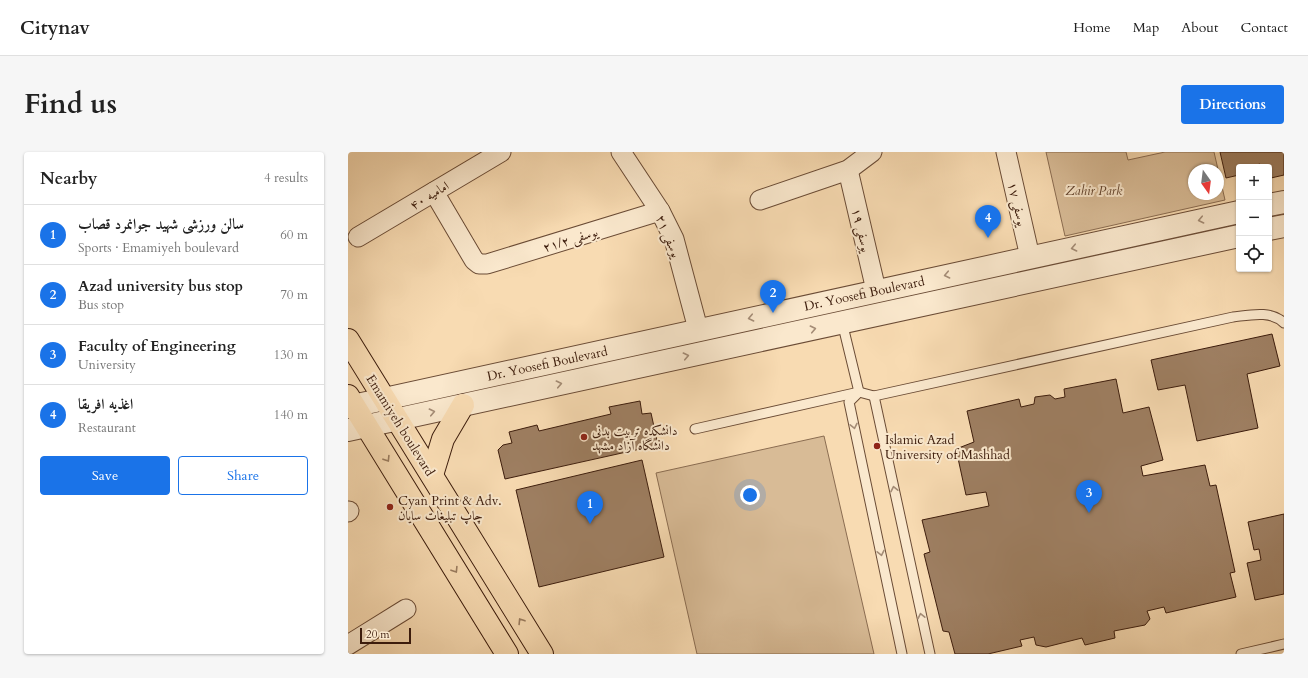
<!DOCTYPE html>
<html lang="en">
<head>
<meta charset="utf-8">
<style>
	:root { --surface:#fff; --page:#f6f6f6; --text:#222; --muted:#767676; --line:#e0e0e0; --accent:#1a73e8 }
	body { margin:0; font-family:Cardo,Amiri,serif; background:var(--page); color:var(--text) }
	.controls { position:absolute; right:12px; top:12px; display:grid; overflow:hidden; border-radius:4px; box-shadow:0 1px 3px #0004 }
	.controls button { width:36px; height:36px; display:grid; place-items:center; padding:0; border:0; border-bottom:1px solid var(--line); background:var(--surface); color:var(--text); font:20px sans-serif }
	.compass { position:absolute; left:840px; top:12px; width:36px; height:36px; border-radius:50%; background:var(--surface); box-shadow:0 1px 3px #0004; rotate:166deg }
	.scale { position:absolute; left:12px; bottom:10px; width:51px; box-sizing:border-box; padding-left:4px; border:2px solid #3c1c0c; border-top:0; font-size:11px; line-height:14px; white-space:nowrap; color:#3c1c0c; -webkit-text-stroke:3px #fae8cd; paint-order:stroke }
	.you { position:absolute; left:402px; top:343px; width:14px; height:14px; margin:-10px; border:3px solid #fff; border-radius:50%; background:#1a73e8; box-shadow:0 0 0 6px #1a73e833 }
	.badge { display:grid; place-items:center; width:26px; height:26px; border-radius:50%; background:var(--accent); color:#fff; font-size:13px; font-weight:700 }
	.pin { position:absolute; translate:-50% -33px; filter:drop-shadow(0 1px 2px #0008) }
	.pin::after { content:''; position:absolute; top:21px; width:14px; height:12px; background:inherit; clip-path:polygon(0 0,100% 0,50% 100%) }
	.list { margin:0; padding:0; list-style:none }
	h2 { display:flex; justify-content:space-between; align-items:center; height:52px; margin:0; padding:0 16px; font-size:17px }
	h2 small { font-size:13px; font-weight:400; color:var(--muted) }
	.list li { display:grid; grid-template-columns:26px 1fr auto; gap:12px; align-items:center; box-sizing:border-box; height:60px; padding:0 16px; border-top:1px solid var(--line) }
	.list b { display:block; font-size:15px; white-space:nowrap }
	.list p { margin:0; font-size:13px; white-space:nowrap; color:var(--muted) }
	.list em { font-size:13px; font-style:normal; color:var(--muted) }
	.actions { display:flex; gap:8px; padding:12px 16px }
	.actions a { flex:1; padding:9px 0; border:1px solid var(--accent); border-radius:4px; text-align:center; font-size:14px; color:var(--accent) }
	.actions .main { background:var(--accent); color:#fff }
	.icon { flex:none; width:22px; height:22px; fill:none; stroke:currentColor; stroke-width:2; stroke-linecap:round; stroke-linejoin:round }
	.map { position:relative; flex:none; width:936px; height:502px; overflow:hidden; border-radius:4px }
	header { display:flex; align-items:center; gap:24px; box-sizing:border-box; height:56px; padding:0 20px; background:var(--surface); border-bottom:1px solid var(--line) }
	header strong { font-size:19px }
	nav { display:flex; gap:22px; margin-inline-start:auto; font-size:14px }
	.intro { display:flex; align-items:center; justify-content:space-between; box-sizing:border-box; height:96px; padding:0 24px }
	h1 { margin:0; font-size:28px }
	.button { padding:10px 18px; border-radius:4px; background:var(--accent); color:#fff; font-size:14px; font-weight:700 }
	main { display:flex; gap:24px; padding:0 24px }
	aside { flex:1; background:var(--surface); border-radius:4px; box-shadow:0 1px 3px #0004 }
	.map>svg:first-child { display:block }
</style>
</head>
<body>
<header>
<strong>Citynav</strong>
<nav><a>Home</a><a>Map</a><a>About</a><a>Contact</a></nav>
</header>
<div class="intro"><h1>Find us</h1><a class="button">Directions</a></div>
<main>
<aside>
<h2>Nearby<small>4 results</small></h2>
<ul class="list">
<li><span class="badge">1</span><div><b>سالن ورزشی شهید جوانمرد قصاب</b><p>Sports · Emamiyeh boulevard</p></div><em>60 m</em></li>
<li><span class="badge">2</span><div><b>Azad university bus stop</b><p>Bus stop</p></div><em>70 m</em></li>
<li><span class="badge">3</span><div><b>Faculty of Engineering</b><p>University</p></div><em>130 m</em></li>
<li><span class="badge">4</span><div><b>اغذیه افریقا</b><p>Restaurant</p></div><em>140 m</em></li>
</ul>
<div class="actions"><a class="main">Save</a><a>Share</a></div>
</aside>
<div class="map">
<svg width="936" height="502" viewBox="0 0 936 502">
	<rect width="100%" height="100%" fill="#f8dbb2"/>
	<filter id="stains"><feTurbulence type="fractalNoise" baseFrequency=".005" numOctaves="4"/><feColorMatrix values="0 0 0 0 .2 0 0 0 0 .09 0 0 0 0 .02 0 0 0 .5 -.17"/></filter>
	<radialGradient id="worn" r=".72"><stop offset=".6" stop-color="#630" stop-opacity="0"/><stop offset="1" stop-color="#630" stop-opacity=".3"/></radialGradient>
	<g fill="#d8bb96" stroke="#8a6c51" fill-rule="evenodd">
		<path d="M698,0H778L780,8L817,0H866L877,48L717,84ZM846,18H870V42H846Z"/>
		<polygon points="476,284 526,502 349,502 308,321"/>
	</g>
	<g fill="#9e7f62" stroke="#3c1c0c">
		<polygon points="872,0 936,0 936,23 923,26 921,24 921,15 914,15 912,12 901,15 891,15 891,23 878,26"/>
		<polygon points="924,182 932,214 899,222 910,276 849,289 837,233 810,238 803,208"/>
		<polygon points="768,227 775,261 801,255 815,308 793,314 795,324 857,313 862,334 868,333 887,420 882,421 888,445 818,461 816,455 799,459 802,467 797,473 766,479 767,486 737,493 734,486 698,495 688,493 686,485 672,488 674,494 640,502 607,502 601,480 595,479 576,402 582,400 574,368 641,354 638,340 618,343 608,297 626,290 619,259 671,247 673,255 686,252 687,245 702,243 707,247 717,245 716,237"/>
		<polygon points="292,249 294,262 303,261 310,293 157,327 150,298 155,293 164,291 161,280 189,273 191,279 263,262 261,255"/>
		<polygon points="294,308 316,405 191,435 168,338"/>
		<polygon points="936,362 936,442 907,448 899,411 913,408 911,397 906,398 900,370"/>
	</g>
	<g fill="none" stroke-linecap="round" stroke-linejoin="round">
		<defs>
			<g id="service">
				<polyline points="494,170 511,240"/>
				<polyline points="511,240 501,250 554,502"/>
				<polyline points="526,244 582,502"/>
				<path d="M347,277L511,240L526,244L885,165C902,163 923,158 936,171"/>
				<polyline points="893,502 936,492"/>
			</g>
			<g id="minor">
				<polyline points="273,0 312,59 326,87 350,177"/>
				<polyline points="658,0 682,105"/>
				<polyline points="500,18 528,138"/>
				<polyline points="86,40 126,108 131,112 139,112 312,59"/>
				<polyline points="412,48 500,18 524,0"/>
				<polyline points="10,85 153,0"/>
				<polyline points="0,360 1,359"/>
				<polyline points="0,493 58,457"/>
			</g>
			<g id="tertiary">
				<polyline points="921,53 936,50"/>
				<polyline points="921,77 936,74"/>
				<polyline points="0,255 891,60"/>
				<polyline points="0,278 891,84"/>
			</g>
			<g id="primary">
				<polyline points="0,188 194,502"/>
				<polyline points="0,244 159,502"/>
				<polyline points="84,323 95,287 115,253"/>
			</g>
		</defs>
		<use href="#service" stroke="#6b4c36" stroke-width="11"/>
		<use href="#minor" stroke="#6b4c36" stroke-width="21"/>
		<use href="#tertiary" stroke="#6b4c36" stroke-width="24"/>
		<use href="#primary" stroke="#3c1c0c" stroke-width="24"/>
		<use href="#service" stroke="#fae8cd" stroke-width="9"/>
		<use href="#minor" stroke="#fae8cd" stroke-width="19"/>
		<use href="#tertiary" stroke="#fae8cd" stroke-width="22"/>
		<use href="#primary" stroke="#f8dbb2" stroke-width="22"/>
	</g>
	<defs><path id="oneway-chevron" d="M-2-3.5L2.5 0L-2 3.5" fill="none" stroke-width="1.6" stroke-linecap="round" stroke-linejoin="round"/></defs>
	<g stroke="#a48c76">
		<use href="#oneway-chevron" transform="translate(853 68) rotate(168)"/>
		<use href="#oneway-chevron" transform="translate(726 96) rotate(168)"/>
		<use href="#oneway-chevron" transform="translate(599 123) rotate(168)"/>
		<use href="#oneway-chevron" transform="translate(403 166) rotate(168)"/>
		<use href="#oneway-chevron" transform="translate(465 177) rotate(-12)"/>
		<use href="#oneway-chevron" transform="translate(338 204) rotate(-12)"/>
		<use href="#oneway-chevron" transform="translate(211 232) rotate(-12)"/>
		<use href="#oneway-chevron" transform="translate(84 260) rotate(-12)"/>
		<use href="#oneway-chevron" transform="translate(506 274) rotate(78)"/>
		<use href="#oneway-chevron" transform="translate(546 337) rotate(-102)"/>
		<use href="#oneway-chevron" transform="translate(533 401) rotate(78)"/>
		<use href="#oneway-chevron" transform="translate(573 464) rotate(-102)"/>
	</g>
	<g stroke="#9a7c5f">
		<use href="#oneway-chevron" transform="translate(39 307) rotate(58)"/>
		<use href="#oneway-chevron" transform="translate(107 418) rotate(58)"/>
		<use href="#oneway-chevron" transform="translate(173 469) rotate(-122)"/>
	</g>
	<g fill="#8f2418" stroke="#fae8cd" stroke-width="1.5">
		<circle cx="236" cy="285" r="4"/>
		<circle cx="529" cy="294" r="4"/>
		<circle cx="42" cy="355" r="4"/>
	</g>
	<g text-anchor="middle" stroke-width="4" stroke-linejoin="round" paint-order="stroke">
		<g font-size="13" font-style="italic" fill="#63442e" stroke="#fae8cd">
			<text x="746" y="43">Zahir Park</text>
		</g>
		<g font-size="13" fill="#3c1c0c" stroke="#fae8cd">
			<text transform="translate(81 43) rotate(-31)" y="5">امامیه ۴۰</text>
			<text transform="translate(670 52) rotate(77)" y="5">یوسفی ۱۷</text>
			<text transform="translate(514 78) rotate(77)" y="5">یوسفی ۱۹</text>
			<text transform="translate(321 84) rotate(68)" y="5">یوسفی ۲۱</text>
			<text transform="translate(222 87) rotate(-17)" y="5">یوسفی ۲۱/۲</text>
			<text transform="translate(516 141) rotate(-12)" y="5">Dr. Yoosefi Boulevard</text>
			<text transform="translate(199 211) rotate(-12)" y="5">Dr. Yoosefi Boulevard</text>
			<text transform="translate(53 273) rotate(58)" y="5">Emamiyeh boulevard</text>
		</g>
		<g font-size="13" fill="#3c1c0c" stroke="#fae8cd" text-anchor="start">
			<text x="244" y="283">دانشکده تربیت بدنی<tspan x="244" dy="15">دانشگاه آزاد مشهد</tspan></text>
			<text x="537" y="292">Islamic Azad<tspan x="537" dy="15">University of Mashhad</tspan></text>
			<text x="50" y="353">Cyan Print &amp; Adv.<tspan x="50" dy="15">چاپ تبلیغات سایان</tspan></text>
		</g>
	</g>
	<rect width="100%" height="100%" filter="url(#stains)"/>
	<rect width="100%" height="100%" fill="url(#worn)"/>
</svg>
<div class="controls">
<button>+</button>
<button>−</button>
<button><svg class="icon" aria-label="locate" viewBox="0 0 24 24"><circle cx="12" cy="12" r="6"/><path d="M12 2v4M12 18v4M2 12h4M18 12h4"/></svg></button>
</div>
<svg class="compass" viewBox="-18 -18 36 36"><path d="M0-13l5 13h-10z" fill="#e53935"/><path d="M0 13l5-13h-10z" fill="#767676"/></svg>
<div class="scale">20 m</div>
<div class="you"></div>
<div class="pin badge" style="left:242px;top:372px">1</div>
<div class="pin badge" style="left:425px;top:161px">2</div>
<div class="pin badge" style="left:741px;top:361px">3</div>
<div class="pin badge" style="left:640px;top:86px">4</div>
</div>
</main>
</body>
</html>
